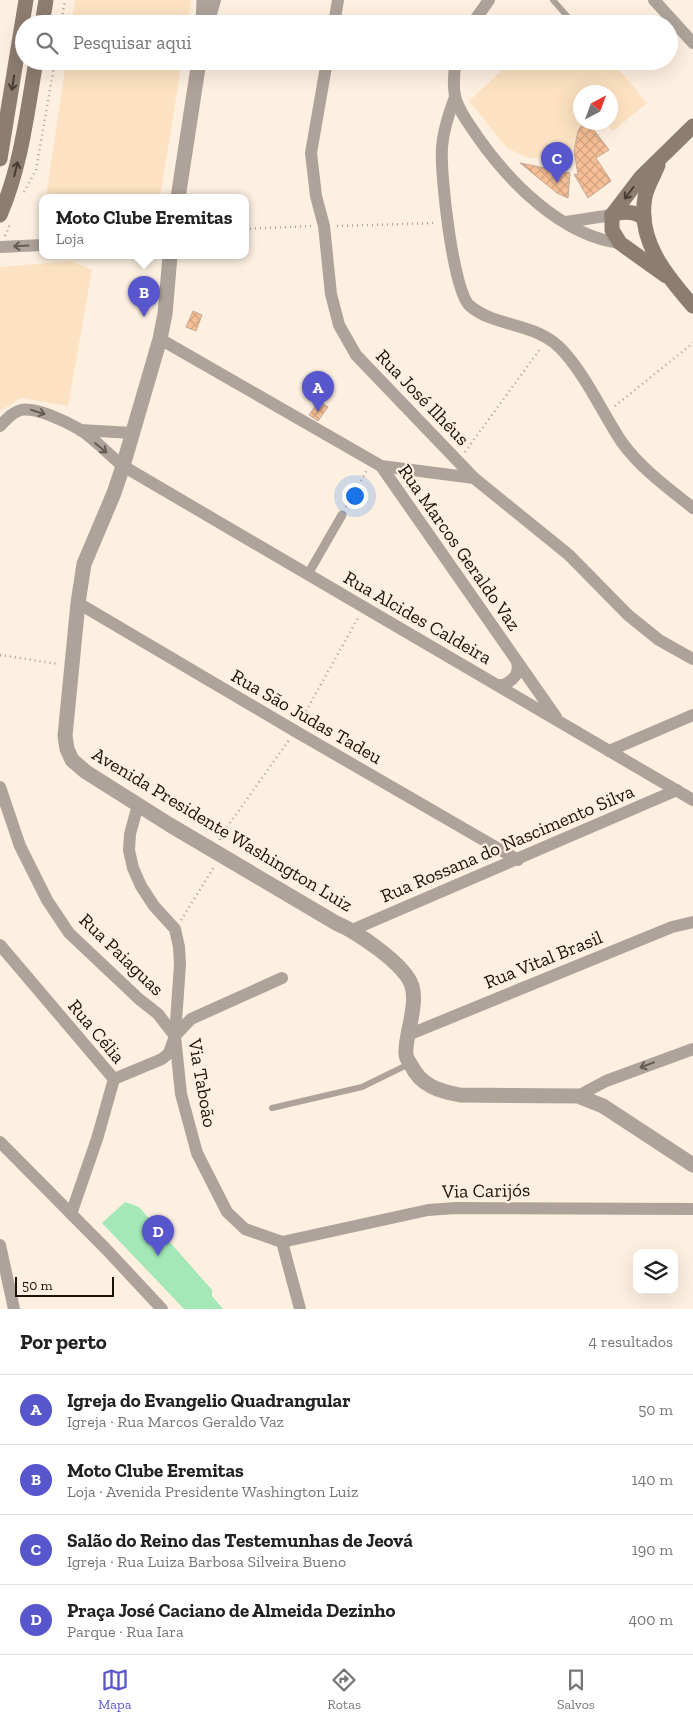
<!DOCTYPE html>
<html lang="pt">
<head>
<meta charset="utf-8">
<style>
	:root { --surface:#fff; --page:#f2f2f2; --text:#222; --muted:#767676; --line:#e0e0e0; --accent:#5856cd }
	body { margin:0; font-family:"Zilla Slab",serif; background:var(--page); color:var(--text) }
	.controls { position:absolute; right:15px; bottom:15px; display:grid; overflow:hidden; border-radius:10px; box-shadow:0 5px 20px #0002 }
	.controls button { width:45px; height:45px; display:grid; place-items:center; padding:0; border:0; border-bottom:1px solid var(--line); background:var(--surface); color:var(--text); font:25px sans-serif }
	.compass { position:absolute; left:573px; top:85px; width:45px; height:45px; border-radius:50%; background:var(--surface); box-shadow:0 5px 20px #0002; rotate:41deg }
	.scale { position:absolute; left:15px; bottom:12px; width:99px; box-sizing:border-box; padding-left:5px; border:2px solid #1a130a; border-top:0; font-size:14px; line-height:18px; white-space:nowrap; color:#1a130a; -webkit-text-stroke:4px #fdf0e1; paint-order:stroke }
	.you { position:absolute; left:354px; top:495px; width:18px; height:18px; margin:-12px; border:4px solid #fff; border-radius:50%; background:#1a73e8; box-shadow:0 0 0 8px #1a73e833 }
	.badge { display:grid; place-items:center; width:32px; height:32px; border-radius:50%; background:var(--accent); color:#fff; font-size:16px; font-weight:700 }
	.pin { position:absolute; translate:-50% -41px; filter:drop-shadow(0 1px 2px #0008) }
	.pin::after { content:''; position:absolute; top:26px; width:18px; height:15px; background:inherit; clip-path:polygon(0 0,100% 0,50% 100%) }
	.popup { position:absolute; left:39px; top:194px; width:210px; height:65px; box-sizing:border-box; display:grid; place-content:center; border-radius:10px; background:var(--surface); filter:drop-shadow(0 1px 4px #0005); font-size:16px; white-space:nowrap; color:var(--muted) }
	.popup b { font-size:19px; color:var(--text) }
	.popup::after { content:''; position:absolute; left:50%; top:100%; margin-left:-10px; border:10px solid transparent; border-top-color:var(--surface) }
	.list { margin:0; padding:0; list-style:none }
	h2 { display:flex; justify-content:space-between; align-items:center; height:65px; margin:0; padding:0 20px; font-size:21px }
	h2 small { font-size:16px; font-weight:400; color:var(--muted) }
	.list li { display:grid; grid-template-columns:32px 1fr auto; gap:15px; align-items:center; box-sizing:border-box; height:70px; padding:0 20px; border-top:1px solid var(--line) }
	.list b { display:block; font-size:19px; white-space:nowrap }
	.list p { margin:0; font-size:16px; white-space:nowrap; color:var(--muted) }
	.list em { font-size:16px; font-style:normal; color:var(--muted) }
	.icon { flex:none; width:28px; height:28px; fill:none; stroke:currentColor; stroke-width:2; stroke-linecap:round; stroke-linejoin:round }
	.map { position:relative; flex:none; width:693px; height:1309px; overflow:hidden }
	.search { position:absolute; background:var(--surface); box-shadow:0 5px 20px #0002; left:15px; right:15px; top:15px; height:55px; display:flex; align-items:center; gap:12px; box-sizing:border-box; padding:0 18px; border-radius:28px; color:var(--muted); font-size:19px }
	.sheet { height:345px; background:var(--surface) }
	nav { display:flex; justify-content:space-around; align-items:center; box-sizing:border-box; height:70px; border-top:1px solid var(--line); background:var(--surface); font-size:14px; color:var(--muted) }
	nav a { display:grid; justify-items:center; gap:2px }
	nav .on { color:var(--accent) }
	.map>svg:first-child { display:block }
</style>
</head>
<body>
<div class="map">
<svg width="693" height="1309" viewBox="0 0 693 1309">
	<defs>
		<pattern id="building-cross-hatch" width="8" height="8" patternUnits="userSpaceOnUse" patternTransform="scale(1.25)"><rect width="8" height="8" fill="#f6bf96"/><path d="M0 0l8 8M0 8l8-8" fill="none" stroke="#d2a380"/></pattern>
	</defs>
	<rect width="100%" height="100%" fill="#fdf0e1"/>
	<g fill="#fce2c2">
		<polygon points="75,0 191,0 187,24 71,24"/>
		<polygon points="66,61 182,61 160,198 46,198"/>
		<polygon points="512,61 612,61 647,103 613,131 604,123 610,122 610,92 580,92 581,123 570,157 528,158 507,148 469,101"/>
		<polygon points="71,261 92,270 68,406 21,398 0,411 0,267"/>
	</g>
	<polygon fill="#a3e8b6" points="125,1202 139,1207 212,1290 212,1296 223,1309 184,1309 102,1223"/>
	<g fill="url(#building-cross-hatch)" stroke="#c4aa97">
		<polygon points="583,122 588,122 609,150 596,158 611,181 588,198 574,174 578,175 574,150 578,131"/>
		<polygon points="520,163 570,173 568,198 557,193"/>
		<polygon points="193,311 202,315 196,331 186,327"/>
		<polygon points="319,401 328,407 318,421 309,415"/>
	</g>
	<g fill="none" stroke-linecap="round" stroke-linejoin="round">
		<g stroke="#aaa093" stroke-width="2.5" stroke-dasharray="1 4" stroke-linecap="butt">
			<polyline points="61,24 65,0"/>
			<polyline points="24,192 36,170 55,61"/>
			<polyline points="337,226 436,223"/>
			<polyline points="245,229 311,226"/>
			<polyline points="5,236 10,224"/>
			<polyline points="615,406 693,343"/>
			<polyline points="465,452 540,349"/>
			<polyline points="346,507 367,470"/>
			<polyline points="0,655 58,664"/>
			<polyline points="301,720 358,618"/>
			<polyline points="220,840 220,837 289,740"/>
			<polyline points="181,920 214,867"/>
		</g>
		<g stroke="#aea39a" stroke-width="6">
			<polyline points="553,0 567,16"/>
			<polyline points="272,1108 362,1087 409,1064"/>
		</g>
		<polyline stroke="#aea39a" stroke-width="9" points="308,574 342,515"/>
		<g stroke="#aea39a" stroke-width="12">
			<polyline points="654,0 693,43"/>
			<polyline points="208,24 215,0"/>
			<polyline points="334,24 338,0"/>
			<polyline points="472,24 489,0"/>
			<polyline points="327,61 311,153 316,196 324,226 331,294 339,325 356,355 474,478 569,555 628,615 659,640 693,659"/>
			<path d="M456,61C454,72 453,85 455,96C458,110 469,124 477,136C509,182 562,236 620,243"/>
			<path d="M455,97C449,113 443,130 442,148C440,173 453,292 470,306C498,329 537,321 564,352C587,378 602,412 621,441C640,468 668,488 693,508"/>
			<polyline points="566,222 612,215"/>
			<polyline points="0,247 43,245"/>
			<polyline points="160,339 381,466 556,717"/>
			<path d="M0,426C6,420 12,412 21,410C36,407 65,421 79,429C94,438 109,455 123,466L693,800"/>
			<polyline points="80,430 133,433"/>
			<polyline points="381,466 474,478"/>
			<polyline points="78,603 295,731 518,860"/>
			<path d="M497,685H504C514,679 520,674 517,662"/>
			<polyline points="609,751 693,715"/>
			<polyline points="0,787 20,846 47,900 69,933 139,999 158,1014 175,1036"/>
			<polyline points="138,805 130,834 129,850 133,868 141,886 154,906 175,929 179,947 180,964 175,1036 181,1094 197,1153 227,1212 245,1229 282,1242 300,1309"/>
			<polyline points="352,930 677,790"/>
			<polyline points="0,945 114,1079 97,1139 71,1214"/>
			<polyline points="408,1035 672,927 693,922"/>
			<polyline points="114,1079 162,1059 169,1053 175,1036 191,1019 282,978"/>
			<polyline points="578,1096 606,1081 693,1049"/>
			<polyline points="0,1142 106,1249 162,1309"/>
			<polyline points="282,1242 428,1210 456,1208 693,1209"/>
			<polyline points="0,1245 14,1309"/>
		</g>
		<g stroke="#aea39a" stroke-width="15">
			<polyline points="203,24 204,0"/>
			<polyline points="178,198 199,61"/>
			<path d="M170,256L165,314L160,339L123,466L114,493L84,564L78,603L65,736L67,749L72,760L86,772L170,825L336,923C357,932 405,964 412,986C415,997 413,1008 411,1020C409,1029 405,1046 406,1054C406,1058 409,1062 411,1065C421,1086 439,1091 460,1095L578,1096L603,1106L693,1165"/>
		</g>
		<g stroke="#8d7d70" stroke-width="15">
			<polyline points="42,24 46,0"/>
			<polyline points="0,159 26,0"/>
			<path d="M658,165C654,176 647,186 645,197C637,241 666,275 693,306"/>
			<path d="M0,215C21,167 27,113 36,61"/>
			<path d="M612,215C623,211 634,211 644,218"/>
			<polyline points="666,276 620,243 612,230 612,215 641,177 693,126"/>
		</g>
	</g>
	<defs><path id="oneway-shaft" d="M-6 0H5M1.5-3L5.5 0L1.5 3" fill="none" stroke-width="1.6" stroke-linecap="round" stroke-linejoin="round" transform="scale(1.25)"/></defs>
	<g stroke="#483d33">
		<use href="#oneway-shaft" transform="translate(13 83) rotate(99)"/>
		<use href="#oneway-shaft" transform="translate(16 169) rotate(-76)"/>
		<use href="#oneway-shaft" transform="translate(629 193) rotate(127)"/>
	</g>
	<g stroke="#645b52">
		<use href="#oneway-shaft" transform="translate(21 246) rotate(177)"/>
		<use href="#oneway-shaft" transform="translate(38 412) rotate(18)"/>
		<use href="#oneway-shaft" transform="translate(101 448) rotate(40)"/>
		<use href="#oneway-shaft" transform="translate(647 1065) rotate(159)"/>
	</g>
	<g text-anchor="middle" stroke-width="4.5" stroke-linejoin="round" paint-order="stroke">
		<g font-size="19" fill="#1a130a" stroke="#fdf0e1">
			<text transform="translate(423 397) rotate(46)" y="7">Rua José Ilhéus</text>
			<text transform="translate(460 547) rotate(55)" y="7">Rua Marcos Geraldo Vaz</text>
			<text transform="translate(418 617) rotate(30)" y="7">Rua Alcides Caldeira</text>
			<text transform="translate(307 716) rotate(30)" y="7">Rua São Judas Tadeu</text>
			<text transform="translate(223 829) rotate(31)" y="7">Avenida Presidente Washington Luiz</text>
			<text transform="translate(507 843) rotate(-23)" y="7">Rua Rossana do Nascimento Silva</text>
			<text transform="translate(122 954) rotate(44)" y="7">Rua Paiaguas</text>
			<text transform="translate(543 959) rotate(-22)" y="7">Rua Vital Brasil</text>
			<text transform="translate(97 1031) rotate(50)" y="7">Rua Célia</text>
			<text transform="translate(203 1083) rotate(80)" y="7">Via Taboão</text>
			<text transform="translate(486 1190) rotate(-1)" y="7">Via Carijós</text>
		</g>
	</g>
</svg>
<div class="controls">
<button><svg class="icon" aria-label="layers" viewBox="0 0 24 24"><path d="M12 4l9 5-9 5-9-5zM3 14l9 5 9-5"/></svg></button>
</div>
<svg class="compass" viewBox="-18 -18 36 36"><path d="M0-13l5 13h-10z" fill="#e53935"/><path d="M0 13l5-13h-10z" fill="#767676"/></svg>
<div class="scale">50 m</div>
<div class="you"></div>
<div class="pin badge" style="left:318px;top:412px">A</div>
<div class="pin badge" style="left:144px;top:317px">B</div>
<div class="popup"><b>Moto Clube Eremitas</b>Loja</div>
<div class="pin badge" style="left:557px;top:183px">C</div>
<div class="pin badge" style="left:158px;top:1256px">D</div>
<div class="search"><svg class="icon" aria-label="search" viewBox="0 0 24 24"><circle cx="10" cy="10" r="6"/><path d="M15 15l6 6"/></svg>Pesquisar aqui</div>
</div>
<section class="sheet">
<h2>Por perto<small>4 resultados</small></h2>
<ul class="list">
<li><span class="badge">A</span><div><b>Igreja do Evangelio Quadrangular</b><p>Igreja · Rua Marcos Geraldo Vaz</p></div><em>50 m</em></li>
<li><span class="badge">B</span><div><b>Moto Clube Eremitas</b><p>Loja · Avenida Presidente Washington Luiz</p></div><em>140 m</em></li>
<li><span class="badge">C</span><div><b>Salão do Reino das Testemunhas de Jeová</b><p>Igreja · Rua Luiza Barbosa Silveira Bueno</p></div><em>190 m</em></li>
<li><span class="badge">D</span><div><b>Praça José Caciano de Almeida Dezinho</b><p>Parque · Rua Iara</p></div><em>400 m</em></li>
</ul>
</section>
<nav>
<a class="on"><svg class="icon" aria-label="map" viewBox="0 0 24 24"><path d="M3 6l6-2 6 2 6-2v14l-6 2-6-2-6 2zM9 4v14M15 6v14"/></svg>Mapa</a>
<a><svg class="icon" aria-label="directions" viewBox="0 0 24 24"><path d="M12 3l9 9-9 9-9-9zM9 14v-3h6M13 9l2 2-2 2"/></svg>Rotas</a>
<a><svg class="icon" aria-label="saved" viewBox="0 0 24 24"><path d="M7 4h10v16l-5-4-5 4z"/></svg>Salvos</a>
</nav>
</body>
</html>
